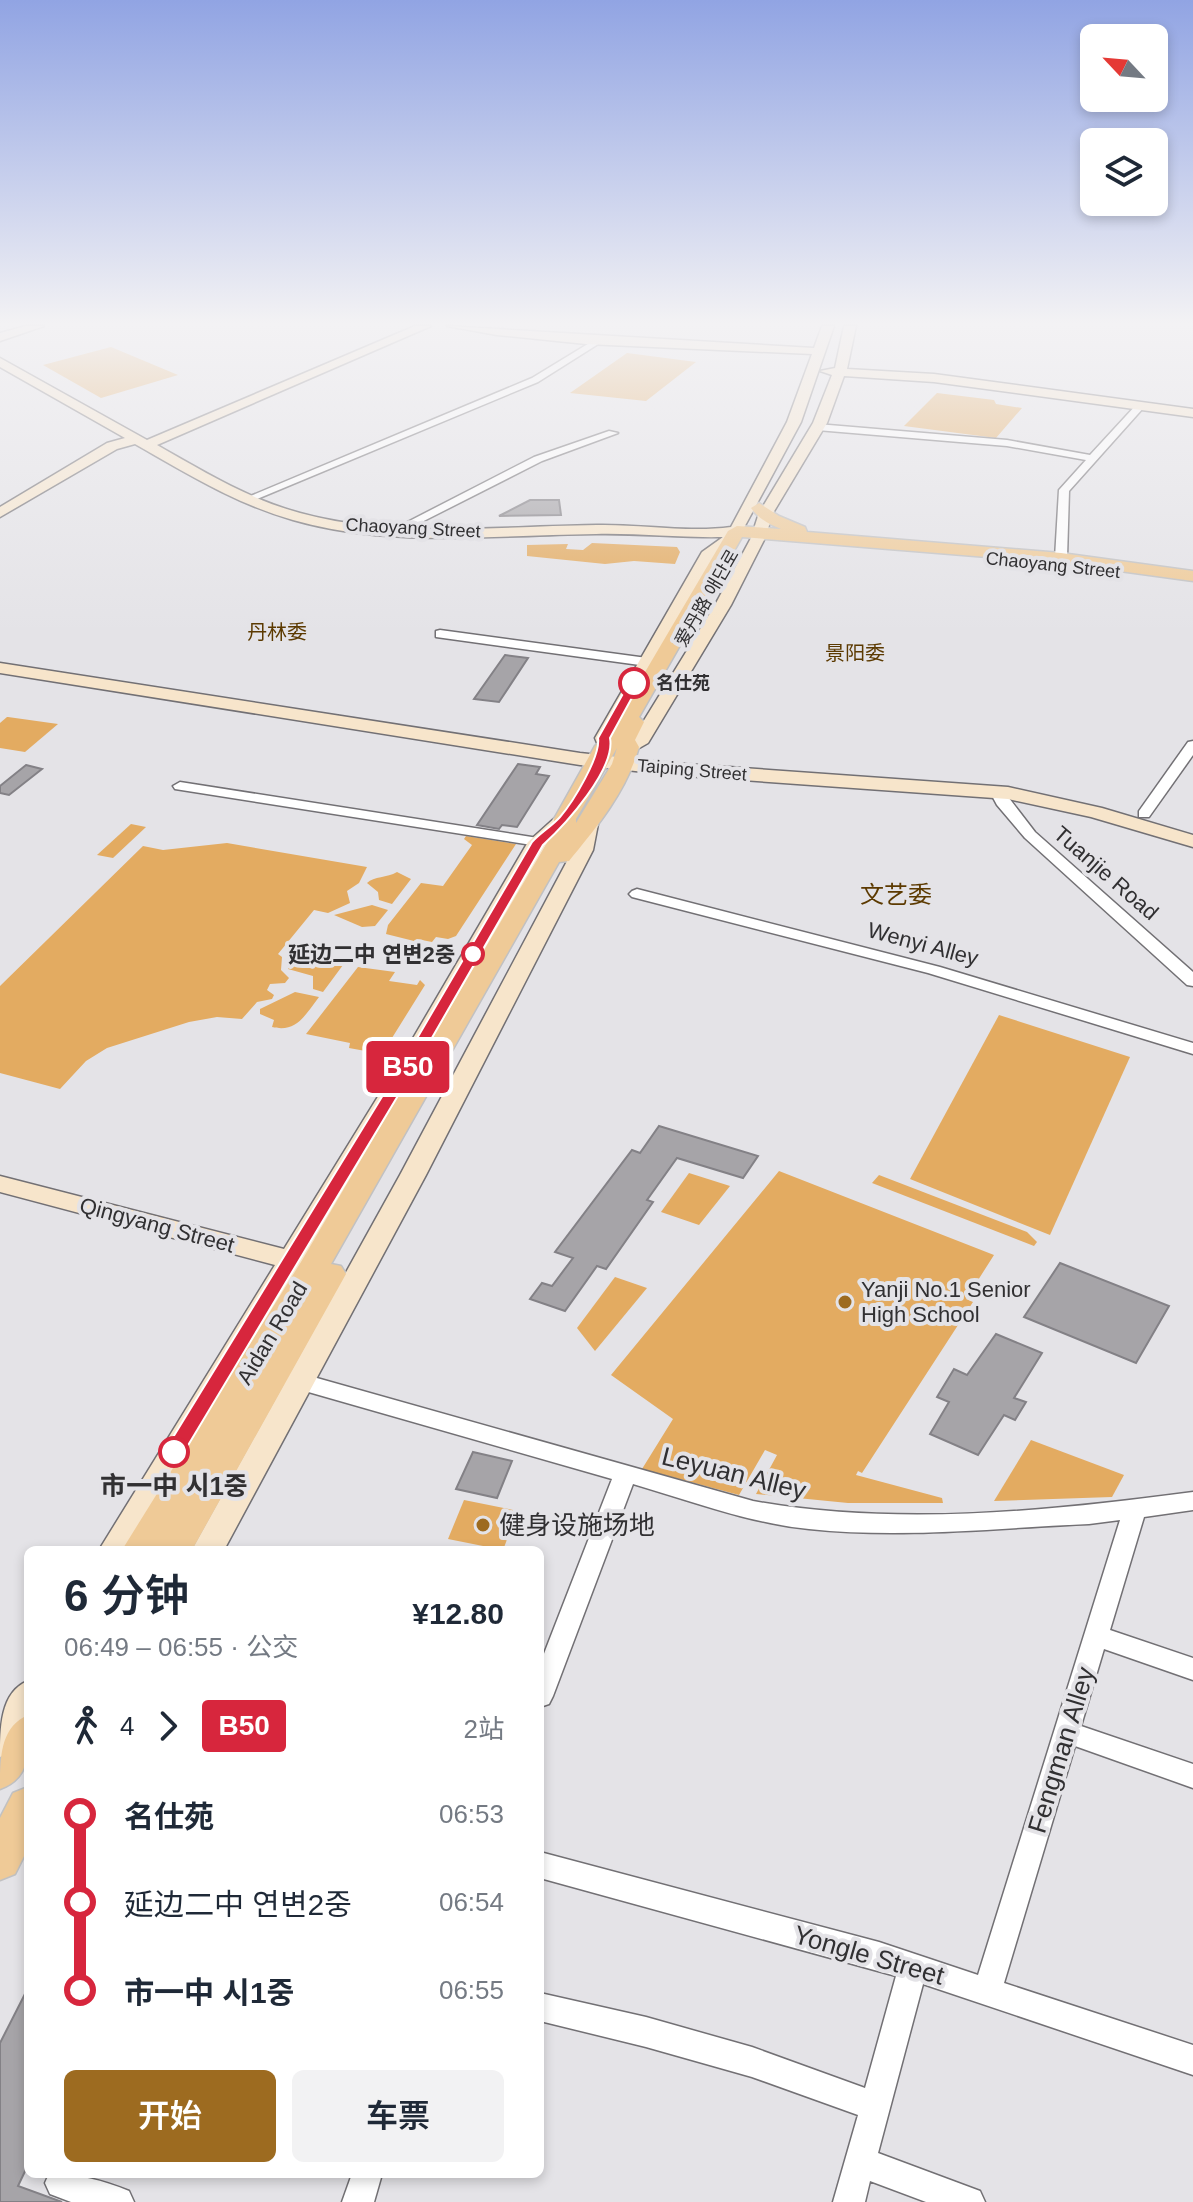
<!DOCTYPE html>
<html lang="zh">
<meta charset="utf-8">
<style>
:root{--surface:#fff;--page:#f2f2f3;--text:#1f2937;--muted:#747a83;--accent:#9d6b20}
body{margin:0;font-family:Arial,"Noto Sans SC","Noto Sans KR",sans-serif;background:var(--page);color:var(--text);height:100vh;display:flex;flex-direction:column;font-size:30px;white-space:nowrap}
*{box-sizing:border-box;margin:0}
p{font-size:26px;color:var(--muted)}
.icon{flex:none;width:44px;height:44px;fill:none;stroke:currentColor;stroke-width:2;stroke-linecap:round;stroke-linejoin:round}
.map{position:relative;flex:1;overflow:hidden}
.side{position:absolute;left:24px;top:1546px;width:520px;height:632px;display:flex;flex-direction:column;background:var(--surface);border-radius:12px;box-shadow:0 4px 12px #0003}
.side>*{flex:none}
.badge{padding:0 16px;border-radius:6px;font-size:28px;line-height:52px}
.needle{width:52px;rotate:296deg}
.tools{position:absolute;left:1080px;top:24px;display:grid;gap:16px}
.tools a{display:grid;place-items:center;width:88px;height:88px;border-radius:12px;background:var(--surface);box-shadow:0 4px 12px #0003;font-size:40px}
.map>.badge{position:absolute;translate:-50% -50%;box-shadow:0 0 0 4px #fff}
.legs{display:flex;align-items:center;gap:12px;height:88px;padding:0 40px;font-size:26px}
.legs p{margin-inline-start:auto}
.head{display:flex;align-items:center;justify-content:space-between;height:136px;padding:0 40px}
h1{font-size:44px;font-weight:600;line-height:60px}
.action{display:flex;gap:16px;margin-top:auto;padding:16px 40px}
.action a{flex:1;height:92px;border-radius:12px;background:var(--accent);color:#fff;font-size:32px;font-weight:600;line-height:92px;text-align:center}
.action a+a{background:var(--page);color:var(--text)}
ul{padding:0 40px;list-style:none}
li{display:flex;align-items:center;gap:28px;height:88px;font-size:30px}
li i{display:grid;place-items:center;width:12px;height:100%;margin:0 10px;background:currentColor}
li i::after{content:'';width:20px;height:20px;margin:-10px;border:6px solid;border-radius:50%;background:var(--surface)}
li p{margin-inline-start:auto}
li:first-child i{background:linear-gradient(#0000 50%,currentColor 0)}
li:last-child i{background:linear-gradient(currentColor 50%,#0000 0)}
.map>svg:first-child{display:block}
.green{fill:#e3ab61}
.building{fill:#a6a4a8;stroke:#838186;stroke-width:2}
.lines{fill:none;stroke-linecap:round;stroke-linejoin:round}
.street-casing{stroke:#727074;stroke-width:3}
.secondary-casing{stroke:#727074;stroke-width:3}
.primary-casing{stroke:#c1c1c2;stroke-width:3}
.street{fill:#fff;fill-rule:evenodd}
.secondary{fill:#f7e5cb;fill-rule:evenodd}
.primary{fill:#efca97;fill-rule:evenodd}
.line-1{fill:#d7263d;stroke:#fff;stroke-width:2}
.stop-1-dot{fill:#fff;stroke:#d7263d;stroke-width:4}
.poi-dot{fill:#9d6b20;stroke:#e4e3e7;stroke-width:3}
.labels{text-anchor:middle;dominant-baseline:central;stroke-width:8;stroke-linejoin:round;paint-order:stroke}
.far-street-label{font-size:18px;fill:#313032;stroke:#e4e3e7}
.far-stop-label{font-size:18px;font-weight:bold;fill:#313032;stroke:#e4e3e7;text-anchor:start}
.far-neighbourhood-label{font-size:20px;fill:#5c3a01;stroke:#e4e3e7}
.street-label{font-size:22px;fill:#313032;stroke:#e4e3e7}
.stop-label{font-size:22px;font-weight:bold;fill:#313032;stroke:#e4e3e7;text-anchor:end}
.poi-label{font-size:22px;fill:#313032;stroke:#e4e3e7;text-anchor:start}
.neighbourhood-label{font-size:24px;fill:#5c3a01;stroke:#e4e3e7}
.near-street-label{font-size:26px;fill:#313032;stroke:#e4e3e7}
.near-stop-label{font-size:26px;font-weight:bold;fill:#313032;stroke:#e4e3e7}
.near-poi-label{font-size:26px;fill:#313032;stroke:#e4e3e7;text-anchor:start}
</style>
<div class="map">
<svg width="1193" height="2202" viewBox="0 0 1193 2202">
<rect width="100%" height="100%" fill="#e4e3e7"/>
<!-- green -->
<g class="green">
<polygon points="111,347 178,375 101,398 43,365"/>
<polygon points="627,353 696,362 646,401 570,393"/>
<polygon points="937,393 994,400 996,404 1022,408 996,438 904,426"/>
<polygon points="592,543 677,547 680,552 675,564 634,561 605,564 527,556 527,545 568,544 566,549 583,550"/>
<polygon points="7,717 8,717 58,724 25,752 0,748 0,723"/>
<polygon points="131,824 146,827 113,858 97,855"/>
<polygon points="466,836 516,844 456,936 448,939 436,937 432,942 417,939 414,941 386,934 388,925 421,883 443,886 472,845 464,839"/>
<polygon points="227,843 367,867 359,883 347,891 350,903 328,913 314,910 278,954 282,957 281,970 289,978 285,983 270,984 267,990 274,995 272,999 257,1002 242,1019 217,1017 189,1022 107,1048 86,1061 60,1089 0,1073 0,986 143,846 163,850"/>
<path d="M397 872 411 879 392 904 379 900 378 892 367 883C374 876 387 878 397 872Z"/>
<polygon points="372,905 388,910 375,926 362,927 334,915"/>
<path d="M304 956C317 961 333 957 343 965L323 992 313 989V976L288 969 290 959Z"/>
<polygon points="358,967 395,972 389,981 417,985 420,980 425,985 382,1054 349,1048 350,1043 306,1034"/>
<path d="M295 992 319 997C305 1015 297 1033 272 1027L274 1020 260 1014V1009Z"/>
<polygon points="999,1015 1130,1057 1050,1235 910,1179"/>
<polygon points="779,1171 994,1255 966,1299 973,1302 862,1473 858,1471 856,1475 942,1498 943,1503 848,1503 756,1494 777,1455 765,1450 739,1495 642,1469 673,1419 611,1375"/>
<polygon points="689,1173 730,1186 699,1225 661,1212"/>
<polygon points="879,1175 1027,1232 1037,1242 1034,1246 872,1183"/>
<polygon points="615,1277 647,1288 595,1351 577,1328"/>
<polygon points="1031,1440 1124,1475 1112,1497 994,1501"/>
<polygon points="464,1500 518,1511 503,1550 448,1539"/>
</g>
<!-- building -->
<g class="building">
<polygon points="530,500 559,500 561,515 499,516"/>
<polygon points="505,655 528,658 499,702 474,699"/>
<polygon points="518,764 540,767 536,774 549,776 517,827 502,825 499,829 477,825"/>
<polygon points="26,765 42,769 9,795 0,793 0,786"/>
<polygon points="659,1126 758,1156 743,1178 677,1158 647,1200 653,1202 606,1269 597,1266 565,1311 530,1299 542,1283 552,1286 573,1258 555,1252 632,1150 640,1153"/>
<polygon points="1060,1263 1169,1306 1136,1363 1024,1317"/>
<polygon points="996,1334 1042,1353 1014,1398 1026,1402 1015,1420 1004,1415 978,1455 930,1434 949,1402 937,1397 954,1369 967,1375"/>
<polygon points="473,1452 512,1461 497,1498 456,1489"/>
<polygon points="28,1988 28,2165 18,2186 62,2202 0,2202 0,2043"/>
</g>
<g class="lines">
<!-- street casing -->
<g class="street-casing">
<g id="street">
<polygon points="596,339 603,341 538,382 250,502 241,500 532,378"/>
<polygon points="1137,404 1145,406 1069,491 1067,558 1061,561 1055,558 1059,490 1086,460 1007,446 817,430 812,427 817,424 1007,440 1090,455"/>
<polygon points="609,431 618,433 542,461 400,533 390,531 534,457"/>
<polygon points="440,630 647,658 653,662 647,666 436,637 436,631"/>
<polygon points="1193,741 1193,755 1149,817 1139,817 1139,811 1188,742"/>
<polygon points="180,782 538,838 545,842 538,846 175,789 173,786"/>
<polygon points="997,788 1002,789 1035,832 1193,972 1193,986 1187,985 1025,838 997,805 990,792"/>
<polygon points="637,889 940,967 1193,1043 1193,1054 928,973 632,897 629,894 632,891"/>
<path d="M292 1371 753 1501C896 1527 1050 1511 1193 1492V1510L1144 1517 1110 1630 1193 1658V1680L1104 1649 1081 1726 1193 1764V1788L1075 1746 1004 1983 1193 2045V2075L923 1984 878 2153 980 2191 985 2202H926L870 2181 865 2202H833L858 2115 752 2077 646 2047 540 2021V1993L646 2017 752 2047 865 2088 896 1976 540 1878V1852L879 1942 978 1975 1120 1520 1089 1524C996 1528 902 1539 809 1529 749 1523 691 1501 633 1484L553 1696 549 1704 540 1707V1664L612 1479 284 1385 281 1379 284 1373Z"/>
<path d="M49 2174C79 2174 102 2180 129 2191L134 2202H71L50 2194 45 2183Z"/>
<polygon points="352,2174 382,2174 374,2202 342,2202"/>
</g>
</g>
<!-- secondary casing -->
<g class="secondary-casing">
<g id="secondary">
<polygon points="26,326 44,326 0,341 0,333"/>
<path d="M415 326H431L157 445C203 471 248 499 300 513 394 539 501 526 597 525 641 524 688 533 731 527L787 422 812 354 586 344 497 335 447 326 814 348 822 326H834L801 422 740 535 741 537 716 555 613 738 615 746 612 750H600L595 738 702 552 723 537C681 538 638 533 596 534 497 535 389 548 293 520 236 504 186 473 135 444L117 449 0 517V507L107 443 125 438 0 367V358L147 440Z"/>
<polygon points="844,326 856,326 847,369 934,374 1193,409 1193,417 934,382 844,376 827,423 773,513 765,538 731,605 648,743 634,751 622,751 619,747 635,735 715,605 751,538 759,513 813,423 832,375 820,371 835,368"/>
<polygon points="0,663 580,753 672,763 1008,787 1102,808 1193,835 1193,847 1091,817 1008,799 672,775 580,765 0,673"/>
<polygon points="565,813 575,819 546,845 419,1069 308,1255 316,1258 320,1264 316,1270 307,1273 298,1271 131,1550 99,1550 275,1265 0,1192 0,1176 284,1249 395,1069 528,842 558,815"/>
<polygon points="588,818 598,824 593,850 426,1175 224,1550 192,1550 400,1175 573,850 578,824"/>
<path d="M28 1681C28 1709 32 1745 0 1757 0 1729 0 1692 28 1681Z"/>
</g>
</g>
<!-- primary casing -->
<g class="primary-casing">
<g id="primary">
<path d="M759 503 779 516 805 527 807 532 1061 553 1193 571V581L1061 563 742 537 639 717 644 722 635 740 639 747C627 790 597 827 569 861L559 862 331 1264 341 1266 346 1274 192 1550H122L301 1262 554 831V819L595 746 608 735 728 531 737 526 781 529C769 524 759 519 751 508ZM617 748 612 764 576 823V819Z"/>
<path d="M28 1715C28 1745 34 1777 0 1789 0 1758 0 1727 28 1715Z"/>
<polygon points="28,1787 28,1848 15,1874 0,1880 0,1818 13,1793"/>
</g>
</g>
<!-- street -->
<use href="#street" class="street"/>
<!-- secondary -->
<use href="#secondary" class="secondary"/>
<!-- primary -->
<use href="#primary" class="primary"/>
</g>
<!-- sky -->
<linearGradient id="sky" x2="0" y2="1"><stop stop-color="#91a4e3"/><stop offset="0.51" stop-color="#f3f2f4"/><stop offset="1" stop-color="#f3f2f4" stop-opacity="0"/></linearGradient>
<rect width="1193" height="634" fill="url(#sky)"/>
<!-- line-1 -->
<path class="line-1" d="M634 680 640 683 610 738C616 769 565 825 543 845L414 1069 181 1457H167L165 1452 167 1447 399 1069 532 842C540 833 552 826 560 817 573 802 601 756 598 738L629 683Z"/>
<!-- markers -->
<g class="stop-1-dot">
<circle cx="634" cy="683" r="14"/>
<circle cx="473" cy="954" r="10"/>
<circle cx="174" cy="1452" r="14"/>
</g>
<g class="poi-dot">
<circle cx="845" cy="1302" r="8"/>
<circle cx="483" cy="1525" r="8"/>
</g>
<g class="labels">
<!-- far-street labels -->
<g class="far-street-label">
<text transform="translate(413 528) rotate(3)">Chaoyang Street</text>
<text transform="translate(1053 565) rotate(6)">Chaoyang Street</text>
<text transform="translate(707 598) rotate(-60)">爱丹路 애단로</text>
<text transform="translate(692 770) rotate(5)">Taiping Street</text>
</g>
<!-- far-stop labels -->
<g class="far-stop-label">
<text x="656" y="683">名仕苑</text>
</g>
<!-- far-neighbourhood labels -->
<g class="far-neighbourhood-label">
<text x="277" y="632">丹林委</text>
<text x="855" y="653">景阳委</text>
</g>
<!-- street labels -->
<g class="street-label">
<text transform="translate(1106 873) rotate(41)">Tuanjie Road</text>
<text transform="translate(923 944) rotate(15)">Wenyi Alley</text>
<text transform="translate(157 1225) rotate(15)">Qingyang Street</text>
<text transform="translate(272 1333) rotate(-59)">Aidan Road</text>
</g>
<!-- stop labels -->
<g class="stop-label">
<text x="455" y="954">延边二中 연변2중</text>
</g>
<!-- poi labels -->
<g class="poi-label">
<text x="861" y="1289">Yanji No.1 Senior<tspan x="861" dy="25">High School</tspan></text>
</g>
<!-- neighbourhood labels -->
<g class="neighbourhood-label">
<text x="896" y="894">文艺委</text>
</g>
<!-- near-street labels -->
<g class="near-street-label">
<text transform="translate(734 1473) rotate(14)">Leyuan Alley</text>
<text transform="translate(1061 1750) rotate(-73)">Fengman Alley</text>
<text transform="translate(869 1955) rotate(16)">Yongle Street</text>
</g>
<!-- near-stop labels -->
<g class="near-stop-label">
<text x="174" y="1486">市一中 시1중</text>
</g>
<!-- near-poi labels -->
<g class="near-poi-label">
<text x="499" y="1525">健身设施场地</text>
</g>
</g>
</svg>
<div class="tools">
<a><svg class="needle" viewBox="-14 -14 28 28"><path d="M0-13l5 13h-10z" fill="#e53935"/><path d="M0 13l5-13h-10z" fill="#747a83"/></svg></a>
<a><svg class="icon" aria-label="layers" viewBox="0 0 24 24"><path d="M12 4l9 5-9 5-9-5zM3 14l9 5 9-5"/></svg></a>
</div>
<b class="badge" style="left:408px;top:1067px;background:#d7263d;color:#fff">B50</b>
<section class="side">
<div class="head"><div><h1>6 分钟</h1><p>06:49 – 06:55 · 公交</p></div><b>¥12.80</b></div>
<div class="legs"><svg class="icon" aria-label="walk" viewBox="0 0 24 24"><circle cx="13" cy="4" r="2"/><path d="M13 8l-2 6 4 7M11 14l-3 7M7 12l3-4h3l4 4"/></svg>4<svg class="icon" aria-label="forward" viewBox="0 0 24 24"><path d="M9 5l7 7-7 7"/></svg><b class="badge" style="background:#d7263d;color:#fff">B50</b><p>2站</p></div>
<ul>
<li><i style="color:#d7263d"></i><b>名仕苑</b><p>06:53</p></li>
<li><i style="color:#d7263d"></i><span>延边二中 연변2중</span><p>06:54</p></li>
<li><i style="color:#d7263d"></i><b>市一中 시1중</b><p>06:55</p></li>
</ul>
<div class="action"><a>开始</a><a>车票</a></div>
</section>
</div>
